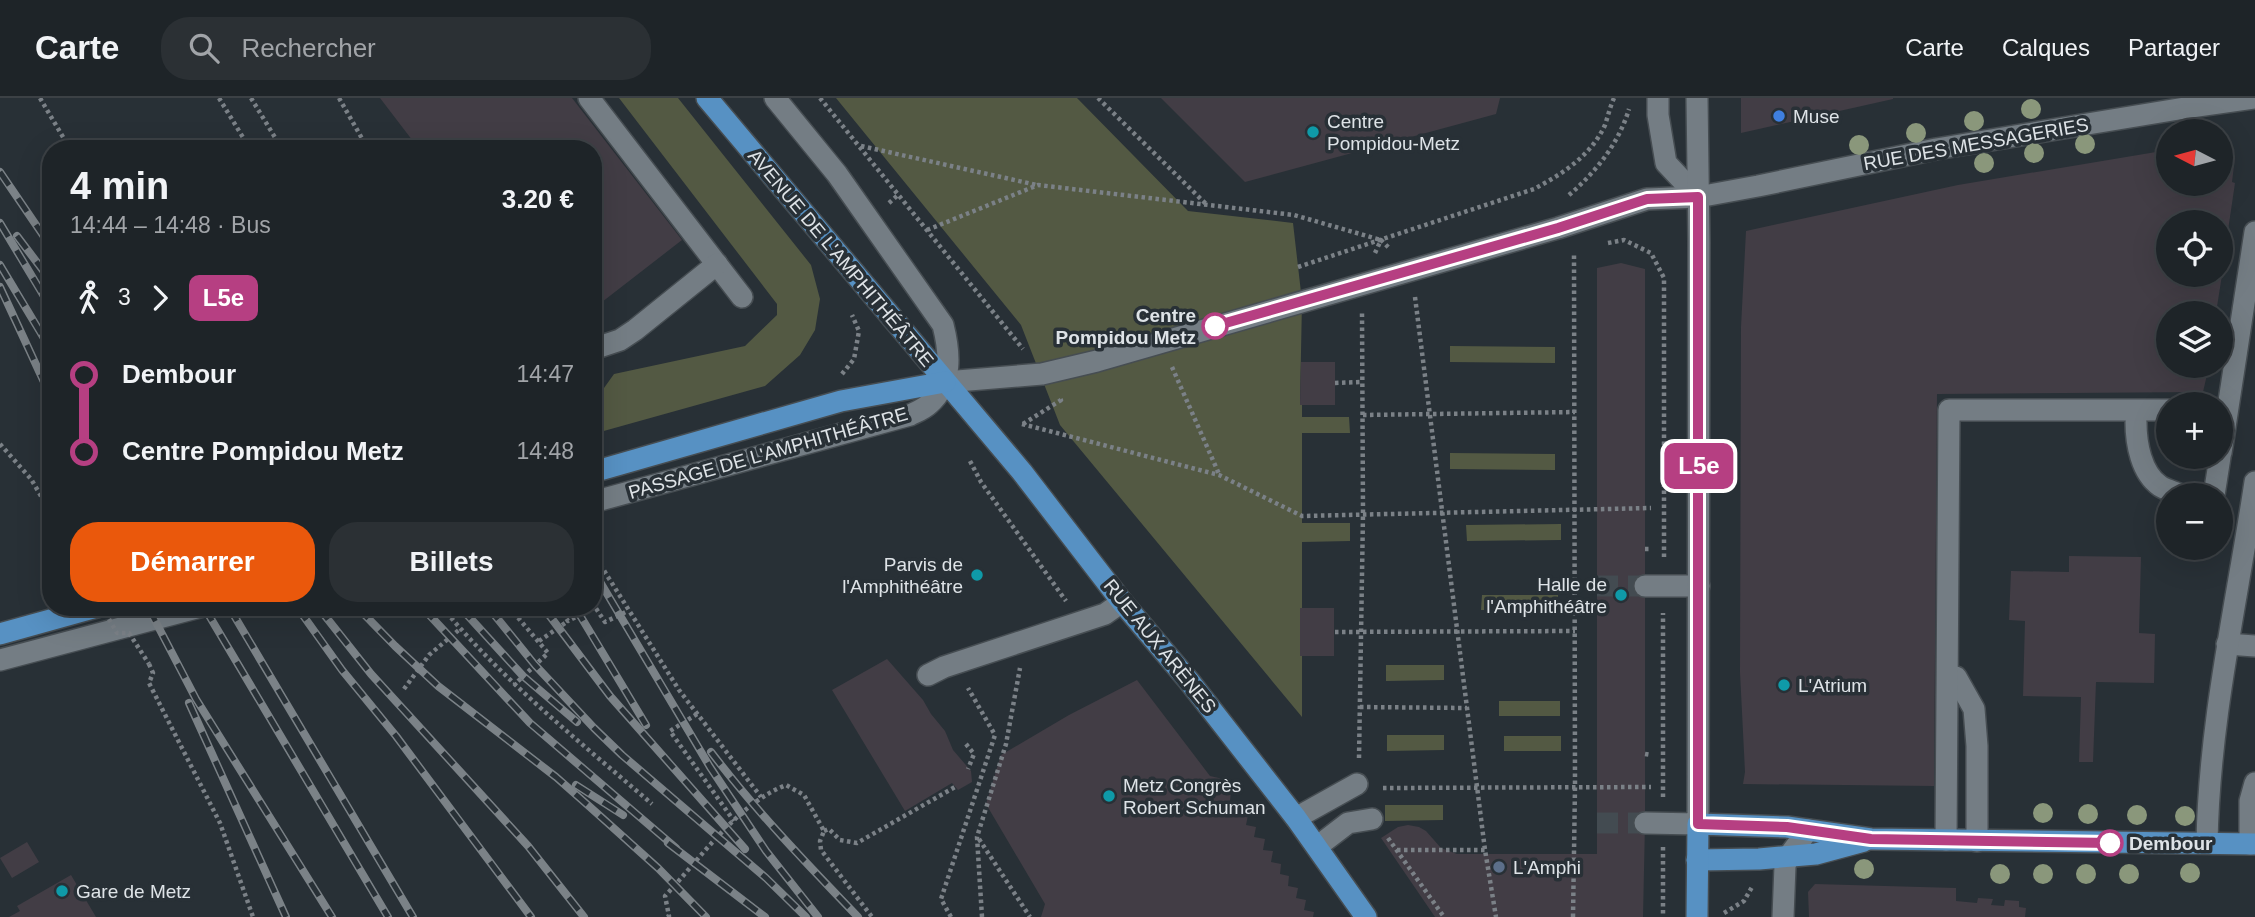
<!DOCTYPE html>
<html lang="fr">
<meta charset="utf-8">
<style>
:root{--surface:#1e2428;--page:#2b3034;--text:#f1f3f6;--muted:#a1a4a8;--line:#3c4145;--accent:#ea580c}
body{margin:0;font-family:Helvetica,sans-serif;background:var(--page);color:var(--text);height:100vh;display:flex;flex-direction:column;font-size:26px;white-space:nowrap}
*{box-sizing:border-box;margin:0}
p{font-size:23px;color:var(--muted)}
.icon{flex:none;width:38px;height:38px;fill:none;stroke:currentColor;stroke-width:2;stroke-linecap:round;stroke-linejoin:round}
.map{position:relative;flex:1;overflow:hidden}
.panel{position:absolute;left:42px;top:42px;width:560px;height:476px;display:flex;flex-direction:column;background:var(--surface);border-radius:28px;box-shadow:0 7px 28px #0002,0 0 0 2px var(--line)}
.panel>*{flex:none}
.badge{padding:0 14px;border-radius:10px;font-size:24px;line-height:46px}
.needle{width:46px;rotate:276deg}
.buttons{position:absolute;left:2156px;top:21px;display:grid;gap:14px}
.buttons a{display:grid;place-items:center;width:77px;height:77px;border-radius:50%;background:var(--surface);box-shadow:0 7px 28px #0002,0 0 0 2px var(--line);font-size:35px}
.map>.badge{position:absolute;translate:-50% -50%;box-shadow:0 0 0 4px #fff}
.legs{display:flex;align-items:center;gap:10px;height:77px;padding:0 28px;font-size:23px}
.legs p{margin-inline-start:auto}
.summary{display:flex;align-items:center;justify-content:space-between;height:119px;padding:0 28px}
h1{font-size:38px;font-weight:600;line-height:52px}
.primary-button{display:flex;gap:14px;margin-top:auto;padding:14px 28px}
.primary-button a{flex:1;height:80px;border-radius:28px;background:var(--accent);color:#fff;font-size:28px;font-weight:600;line-height:80px;text-align:center}
.primary-button a+a{background:var(--page);color:var(--text)}
ul{padding:0 28px;list-style:none}
li{display:flex;align-items:center;gap:24px;height:77px;font-size:26px}
li i{display:grid;place-items:center;width:10px;height:100%;margin:0 9px;background:currentColor}
li i::after{content:'';width:18px;height:18px;margin:-9px;border:5px solid;border-radius:50%;background:var(--surface)}
li p{margin-inline-start:auto}
li:first-child i{background:linear-gradient(#0000 50%,currentColor 0)}
li:last-child i{background:linear-gradient(currentColor 50%,#0000 0)}
header{display:flex;align-items:center;gap:42px;box-sizing:border-box;height:98px;padding:0 35px;background:var(--surface);border-bottom:2px solid var(--line)}
header strong{font-size:33px}
nav{display:flex;gap:38px;margin-inline-start:auto;font-size:24px}
.search{width:490px;height:63px;background:var(--page);display:flex;align-items:center;gap:18px;box-sizing:border-box;padding:0 24px;border-radius:28px;color:var(--muted);font-size:26px}
.map>svg:first-child{display:block}
.green{fill:#535943}
.building{fill:#423d45}
.lines{fill:none;stroke-linecap:round;stroke-linejoin:round}
.minor-tunnel{stroke:#434b51;stroke-width:21;stroke-dasharray:21 10;stroke-linecap:butt}
.minor-casing{stroke:#464d52;stroke-width:24}
.major-casing{stroke:#464d52;stroke-width:24}
.path{stroke:#7b8187;stroke-width:4.5;stroke-dasharray:3.5 3.5;stroke-linecap:butt}
.minor{stroke:#747d84;stroke-width:21}
.major{stroke:#5791c3;stroke-width:21}
.rail-casing{stroke:#7b8287;stroke-width:8}
.rail{stroke:#283036;stroke-width:5;stroke-dasharray:16;stroke-linecap:butt}
.path-bridge{stroke:#7b8187;stroke-width:4.5;stroke-dasharray:3.5 3.5;stroke-linecap:butt}
.tree{fill:#8a977b}
.line-1-casing{stroke:#fff;stroke-width:16}
.line-1{stroke:#b63f82;stroke-width:10}
.shop-dot{fill:#3f7fe0;stroke:#283036;stroke-width:2.5}
.culture-dot{fill:#0f9aa8;stroke:#283036;stroke-width:2.5}
.stop-1-dot{fill:#fff;stroke:#b63f82;stroke-width:3.5}
.service-dot{fill:#5c6f8a;stroke:#283036;stroke-width:2.5}
.labels{text-anchor:middle;dominant-baseline:central;stroke-width:7;stroke-linejoin:round;paint-order:stroke}
.poi-label{font-size:19px;fill:#dee3e7;stroke:#283036;text-anchor:start}
.street-label{font-size:19px;fill:#dee3e7;stroke:#283036}
.stop-label{font-size:19px;font-weight:bold;fill:#dee3e7;stroke:#283036;text-anchor:end}
</style>
<header>
<strong>Carte</strong>
<div class="search"><svg class="icon" aria-label="search" viewBox="0 0 24 24"><circle cx="10" cy="10" r="6"/><path d="M15 15l6 6"/></svg>Rechercher</div>
<nav><a>Carte</a><a>Calques</a><a>Partager</a></nav>
</header>
<div class="map">
<svg width="2255" height="819" viewBox="0 0 2255 819">
<rect width="100%" height="100%" fill="#283036"/>
<!-- green -->
<g class="green">
<polygon points="619,0 678,0 811,167 820,201 815,232 800,257 765,288 593,336 593,291 604,290 614,276 745,248 777,217 777,206"/>
<polygon points="836,0 1077,0 1188,113 1293,125 1302,203 1300,306 1302,306 1302,319 1349,319 1350,335 1302,335 1302,425 1350,425 1350,443 1302,444 1302,619 1060,327 1021,227"/>
<polygon points="1450,248 1555,249 1555,265 1450,264"/>
<polygon points="1450,355 1555,356 1555,372 1450,371"/>
<polygon points="1561,426 1561,442 1467,443 1466,427"/>
<polygon points="1482,497 1558,497 1558,513 1481,512"/>
<polygon points="1386,567 1444,567 1444,582 1386,583"/>
<rect x="1499" y="603" width="61" height="15"/>
<polygon points="1387,637 1444,637 1444,652 1387,653"/>
<rect x="1504" y="638" width="57" height="15"/>
<polygon points="1385,707 1443,707 1443,722 1385,723"/>
</g>
<!-- building -->
<g class="building">
<polygon points="380,0 572,0 682,142 593,211 593,51 419,51"/>
<polygon points="1161,0 1500,0 1496,16 1245,84"/>
<polygon points="1741,0 1893,0 1893,1 1741,35"/>
<polygon points="2221,44 2229,48 2235,59 2232,84 2235,85 2222,173 2221,173 2221,124 2168,124 2168,177 2222,177 2216,215 2168,215 2168,268 2209,268 2203,294 1937,296 1934,688 1743,686 1745,674 1740,574 1741,229 1746,133 1958,87 2168,52 2168,86 2221,86"/>
<polygon points="1621,165 1645,171 1645,725 1643,819 1435,819 1381,740 1398,729 1408,727 1419,729 1426,733 1441,750 1457,756 1597,756 1597,170"/>
<polygon points="1301,264 1335,264 1335,307 1300,307"/>
<polygon points="2069,458 2141,459 2139,535 2155,536 2154,585 2096,584 2093,664 2079,664 2081,599 2023,598 2025,523 2009,522 2011,473 2069,474"/>
<rect x="1300" y="510" width="34" height="48"/>
<polygon points="887,561 923,602 931,616 945,633 953,652 971,673 972,684 958,692 952,685 905,713 832,592"/>
<polygon points="1137,582 1210,678 1223,681 1222,691 1231,693 1230,703 1240,705 1238,715 1248,717 1246,727 1256,729 1254,739 1265,741 1263,752 1273,753 1271,764 1281,766 1280,776 1289,778 1288,788 1298,790 1296,800 1306,802 1304,812 1314,814 1313,819 1041,819 1045,806 986,706 1001,657 1069,617"/>
<polygon points="27,744 39,764 12,780 0,760"/>
<polygon points="71,777 96,819 9,819 20,813 17,808"/>
<polygon points="1815,786 1956,790 1956,803 1977,805 1978,800 1993,801 1991,807 2004,808 2005,802 2019,803 2019,809 2026,810 2025,819 1809,819 1808,794"/>
</g>
<g class="lines">
<!-- minor-tunnel -->
<g class="minor-tunnel">
<polyline points="1597,488 1645,488"/>
<polyline points="1597,725 1645,725"/>
</g>
<!-- minor casing -->
<g class="minor-casing">
<g id="minor">
<polyline points="589,0 742,199"/>
<polyline points="1658,0 1658,17 1666,65 1698,99"/>
<polyline points="593,251 620,242 635,232 717,166"/>
<polyline points="945,284 1042,276 1097,263 1558,130 1647,101 1698,99 1758,88 1936,51 2185,10 2255,0"/>
<path d="M2136 324C2136 345 2141 375 2160 388 2166 392 2175 394 2181 397"/>
<polyline points="2221,355 2255,134"/>
<polyline points="2214,397 2220,359"/>
<path d="M593 404 910 317C916 314 924 311 929 306 953 285 950 255 943 227L837 76 775 0"/>
<polyline points="1645,488 1699,488"/>
<polyline points="2227,546 2255,548"/>
<polyline points="0,562 200,509"/>
<polyline points="928,577 944,569 1105,516 1122,504"/>
<polyline points="1956,579 1974,611 1977,648 1977,743"/>
<polyline points="1296,720 1357,686"/>
<polyline points="1645,725 1698,726 1699,144 1697,0"/>
<polyline points="1946,742 1949,312 2168,312"/>
<path d="M2207 745C2209 623 2237 504 2255 384"/>
<polyline points="2250,746 2250,703 2255,685"/>
<polyline points="1318,748 1348,725 1372,721"/>
<polyline points="1783,819 1785,768 1788,759 1808,732"/>
</g>
</g>
<!-- major casing -->
<g class="major-casing">
<g id="major">
<polyline points="707,0 1022,374 1122,504 1189,583 1296,720 1366,819"/>
<polyline points="593,374 841,303 945,284"/>
<polyline points="0,536 97,509"/>
<polyline points="1697,762 1759,761 1816,756 1864,743"/>
<polyline points="1697,819 1698,726 1787,729 1871,741 2255,746"/>
</g>
</g>
<!-- path -->
<g class="path">
<polyline points="40,0 70,51"/>
<polyline points="219,0 250,51"/>
<polyline points="251,0 282,51"/>
<polyline points="339,0 368,51"/>
<polyline points="820,0 1023,251"/>
<polyline points="1098,0 1207,107"/>
<polyline points="861,48 1037,87"/>
<path d="M1569 97C1596 74 1619 45 1629 11"/>
<polyline points="889,105 898,97"/>
<polyline points="927,132 1038,87 1294,117 1381,142"/>
<polyline points="1608,145 1624,142 1651,155 1664,180 1664,461"/>
<polyline points="1375,155 1381,142 1389,150"/>
<path d="M1298 169 1534 91C1562 76 1591 58 1605 27 1608 18 1610 9 1614 0"/>
<polyline points="1415,199 1485,752 1496,819"/>
<polyline points="1172,269 1219,376"/>
<polyline points="842,276 854,261 859,233 852,217"/>
<polyline points="1335,285 1362,284"/>
<polyline points="1363,317 1575,314"/>
<polyline points="1022,326 1219,377 1302,418 1651,410"/>
<polyline points="1023,326 1061,302 1059,300"/>
<polyline points="0,346 31,381 51,415"/>
<polyline points="970,363 981,384 1066,503"/>
<polyline points="1645,451 1652,451"/>
<polyline points="593,455 679,592 761,699"/>
<path d="M442 509C504 584 579 643 652 706"/>
<polyline points="509,509 548,555 514,587"/>
<polyline points="559,509 568,523 595,509 605,524 628,513"/>
<polyline points="1335,534 1575,533"/>
<polyline points="539,543 568,523"/>
<polyline points="149,566 153,575 149,585 220,725 253,819"/>
<polyline points="404,591 429,557 460,531"/>
<polyline points="1360,609 1467,610"/>
<polyline points="697,616 670,633 734,723"/>
<polyline points="966,646 974,656 968,671"/>
<polyline points="1645,656 1651,657"/>
<polyline points="1359,660 1363,416 1362,214"/>
<polyline points="1383,690 1651,689"/>
<polyline points="1663,699 1663,515"/>
<polyline points="824,733 829,731 840,742 857,745 955,689"/>
<polyline points="1388,740 1444,819"/>
<polyline points="979,741 1030,819"/>
<polyline points="1663,749 1663,819"/>
<polyline points="1397,752 1485,752"/>
<polyline points="1724,815 1744,803 1752,789"/>
<path d="M667 819 669 818 665 798C700 761 737 706 786 687L804 697 824 733 820 743 821 752 872 819"/>
<polyline points="951,819 941,801 995,637 968,590"/>
<polyline points="982,819 977,739 1006,646 1020,570"/>
<polyline points="1573,819 1575,689 1574,157"/>
</g>
<!-- minor -->
<use href="#minor" class="minor"/>
<!-- major -->
<use href="#major" class="major"/>
<!-- rail casing -->
<g class="rail-casing">
<g id="rail">
<polyline points="0,74 51,149"/>
<polyline points="0,125 51,210"/>
<polyline points="17,138 51,183"/>
<polyline points="0,167 51,252"/>
<polyline points="0,189 51,299"/>
<polyline points="593,472 710,669 766,753 818,819"/>
<polyline points="148,509 196,601 332,819"/>
<polyline points="204,509 388,819"/>
<polyline points="229,509 413,819"/>
<polyline points="297,509 342,572 396,638 531,819"/>
<polyline points="318,509 371,576 528,748 584,819"/>
<polyline points="357,509 395,548 438,588 556,679 590,709 658,770 706,819"/>
<polyline points="422,509 530,625 676,750"/>
<polyline points="460,509 523,578 577,624"/>
<polyline points="488,509 535,567 594,630 622,657 766,780 806,819"/>
<polyline points="543,509 610,598 745,751"/>
<polyline points="575,509 646,627"/>
<polyline points="189,605 286,819"/>
<path d="M711 654C756 713 807 766 858 819"/>
<polyline points="576,687 623,717"/>
<polyline points="668,745 765,819"/>
</g>
</g>
<!-- rail -->
<use href="#rail" class="rail"/>
<!-- path-bridge -->
<polyline class="path-bridge" points="102,509 117,535 129,535 149,566"/>
</g>
<!-- trees -->
<g class="tree">
<circle cx="2031" cy="11" r="10"/>
<circle cx="1974" cy="23" r="10"/>
<circle cx="1916" cy="35" r="10"/>
<circle cx="2085" cy="46" r="10"/>
<circle cx="1859" cy="47" r="10"/>
<circle cx="2034" cy="55" r="10"/>
<circle cx="1984" cy="65" r="10"/>
<circle cx="2043" cy="715" r="10"/>
<circle cx="2088" cy="716" r="10"/>
<circle cx="2137" cy="717" r="10"/>
<circle cx="2185" cy="718" r="10"/>
<circle cx="1864" cy="771" r="10"/>
<circle cx="2190" cy="775" r="10"/>
<circle cx="2000" cy="776" r="10"/>
<circle cx="2043" cy="776" r="10"/>
<circle cx="2086" cy="776" r="10"/>
<circle cx="2129" cy="776" r="10"/>
</g>
<g class="lines">
<!-- line-1 casing -->
<g class="line-1-casing">
<polyline id="line-1" points="1215,228 1558,130 1647,101 1698,99 1698,726 1787,729 1871,741 2110,745"/>
</g>
<!-- line-1 -->
<use href="#line-1" class="line-1"/>
</g>
<!-- markers -->
<circle class="shop-dot" cx="1779" cy="18" r="7"/>
<g class="culture-dot">
<circle cx="1313" cy="34" r="7"/>
<circle cx="977" cy="477" r="7"/>
<circle cx="1621" cy="497" r="7"/>
<circle cx="1784" cy="587" r="7"/>
<circle cx="1109" cy="698" r="7"/>
<circle cx="62" cy="793" r="7"/>
</g>
<g class="stop-1-dot">
<circle cx="1215" cy="228" r="12"/>
<circle cx="2110" cy="745" r="12"/>
</g>
<circle class="service-dot" cx="1499" cy="769" r="7"/>
<g class="labels">
<!-- poi labels -->
<g class="poi-label">
<text x="1793" y="18">Muse</text>
<text x="1327" y="23">Centre<tspan x="1327" dy="22">Pompidou-Metz</tspan></text>
<text x="963" y="466" text-anchor="end">Parvis de<tspan x="963" dy="22">l'Amphithéâtre</tspan></text>
<text x="1607" y="486" text-anchor="end">Halle de<tspan x="1607" dy="22">l'Amphithéâtre</tspan></text>
<text x="1798" y="587">L'Atrium</text>
<text x="1123" y="687">Metz Congrès<tspan x="1123" dy="22">Robert Schuman</tspan></text>
<text x="1513" y="769">L'Amphi</text>
<text x="76" y="793">Gare de Metz</text>
</g>
<!-- street labels -->
<g class="street-label">
<text transform="translate(1976 46) rotate(-10)">RUE DES MESSAGERIES</text>
<text transform="translate(841 160) rotate(50)">AVENUE DE L'AMPHITHÉÂTRE</text>
<text transform="translate(768 355) rotate(-16)">PASSAGE DE L'AMPHITHÉÂTRE</text>
<text transform="translate(1160 548) rotate(51)">RUE AUX ARÈNES</text>
</g>
<!-- stop labels -->
<g class="stop-label">
<text x="1196" y="217">Centre<tspan x="1196" dy="22">Pompidou Metz</tspan></text>
<text x="2129" y="745" text-anchor="start">Dembour</text>
</g>
</g>
</svg>
<div class="buttons">
<a><svg class="needle" viewBox="-14 -14 28 28"><path d="M0-13l5 13h-10z" fill="#e53935"/><path d="M0 13l5-13h-10z" fill="#a1a4a8"/></svg></a>
<a><svg class="icon" aria-label="locate" viewBox="0 0 24 24"><circle cx="12" cy="12" r="6"/><path d="M12 2v4M12 18v4M2 12h4M18 12h4"/></svg></a>
<a><svg class="icon" aria-label="layers" viewBox="0 0 24 24"><path d="M12 4l9 5-9 5-9-5zM3 14l9 5 9-5"/></svg></a>
<a>+</a>
<a>−</a>
</div>
<b class="badge" style="left:1699px;top:368px;background:#b63f82;color:#fff">L5e</b>
<section class="panel">
<div class="summary"><div><h1>4 min</h1><p>14:44 – 14:48 · Bus</p></div><b>3.20 €</b></div>
<div class="legs"><svg class="icon" aria-label="walk" viewBox="0 0 24 24"><circle cx="13" cy="4" r="2"/><path d="M13 8l-2 6 4 7M11 14l-3 7M7 12l3-4h3l4 4"/></svg>3<svg class="icon" aria-label="forward" viewBox="0 0 24 24"><path d="M9 5l7 7-7 7"/></svg><b class="badge" style="background:#b63f82;color:#fff">L5e</b></div>
<ul>
<li><i style="color:#b63f82"></i><b>Dembour</b><p>14:47</p></li>
<li><i style="color:#b63f82"></i><b>Centre Pompidou Metz</b><p>14:48</p></li>
</ul>
<div class="primary-button"><a>Démarrer</a><a>Billets</a></div>
</section>
</div>
